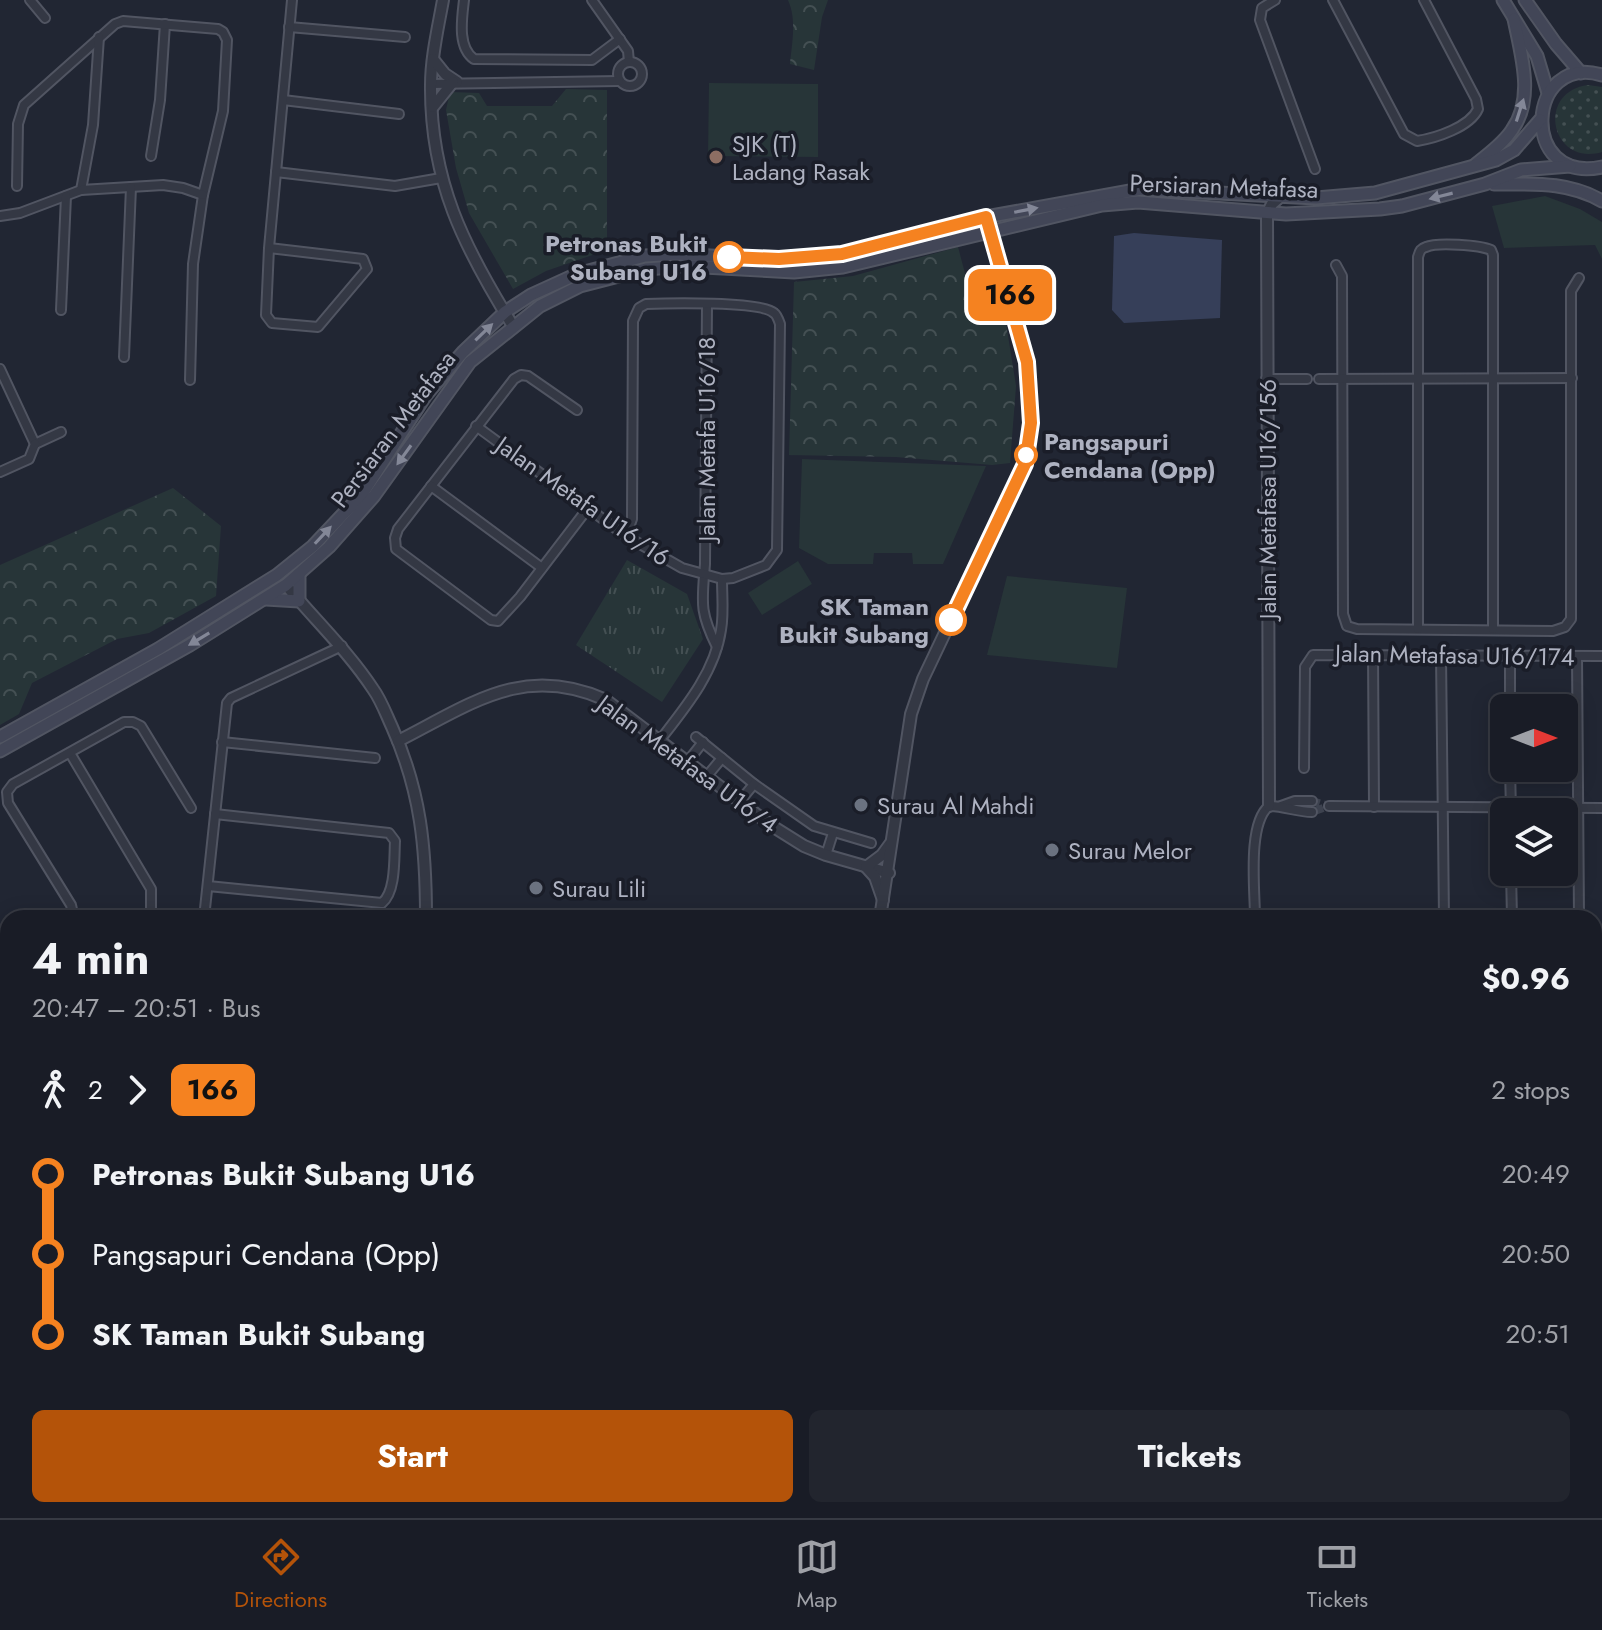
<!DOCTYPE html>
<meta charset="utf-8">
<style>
:root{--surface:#191c26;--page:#22252e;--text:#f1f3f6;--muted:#9fa1a7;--line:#373a43;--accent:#b45309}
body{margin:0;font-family:Jost,sans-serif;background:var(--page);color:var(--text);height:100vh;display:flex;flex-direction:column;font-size:30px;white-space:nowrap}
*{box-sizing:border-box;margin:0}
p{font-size:26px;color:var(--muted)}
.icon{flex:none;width:44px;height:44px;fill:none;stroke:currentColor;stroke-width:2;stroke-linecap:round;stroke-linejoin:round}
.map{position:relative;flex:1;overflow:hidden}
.details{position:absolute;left:0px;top:910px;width:1602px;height:608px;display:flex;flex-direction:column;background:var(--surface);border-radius:24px 24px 0 0;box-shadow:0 4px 20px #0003,0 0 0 2px var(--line)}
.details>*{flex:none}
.badge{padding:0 16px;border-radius:12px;font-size:28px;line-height:52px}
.needle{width:52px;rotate:90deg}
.tools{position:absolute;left:1490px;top:694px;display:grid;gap:16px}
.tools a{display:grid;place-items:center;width:88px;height:88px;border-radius:12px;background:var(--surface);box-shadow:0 4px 20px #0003,0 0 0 2px var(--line);font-size:40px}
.map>.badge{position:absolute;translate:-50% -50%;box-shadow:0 0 0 4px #fff}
.legs{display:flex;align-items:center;gap:12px;height:88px;padding:0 32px;font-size:26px}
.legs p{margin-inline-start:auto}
.headline{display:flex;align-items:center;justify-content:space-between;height:136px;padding:0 32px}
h1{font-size:44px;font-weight:700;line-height:60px}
.cta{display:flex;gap:16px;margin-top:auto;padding:16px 32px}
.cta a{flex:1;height:92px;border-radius:12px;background:var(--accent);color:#fff;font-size:32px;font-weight:700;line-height:92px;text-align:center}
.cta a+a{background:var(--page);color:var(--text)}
ul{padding:0 32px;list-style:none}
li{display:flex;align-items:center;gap:28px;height:80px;font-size:30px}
li i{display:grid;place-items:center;width:12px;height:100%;margin:0 10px;background:currentColor}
li i::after{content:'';width:20px;height:20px;margin:-10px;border:6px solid;border-radius:50%;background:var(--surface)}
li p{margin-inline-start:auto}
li:first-child i{background:linear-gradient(#0000 50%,currentColor 0)}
li:last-child i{background:linear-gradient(currentColor 50%,#0000 0)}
.tabs{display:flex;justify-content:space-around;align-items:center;height:112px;border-top:2px solid var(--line);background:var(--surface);font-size:22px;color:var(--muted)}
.tabs a{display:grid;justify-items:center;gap:4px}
.tabs .selected{color:var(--accent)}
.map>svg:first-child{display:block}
.grass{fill:url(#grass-tufts)}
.forest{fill:url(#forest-crowns)}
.park{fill:#273538}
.garden{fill:url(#garden-dots)}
.water{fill:#363f59}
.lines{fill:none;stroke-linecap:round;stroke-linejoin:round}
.minor-tunnel{stroke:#3d424f;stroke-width:8;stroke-dasharray:8 4;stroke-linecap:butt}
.minor-casing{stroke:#515562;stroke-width:12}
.tertiary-casing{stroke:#515562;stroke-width:14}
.secondary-casing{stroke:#515562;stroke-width:15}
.motorway-casing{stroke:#3f424f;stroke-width:18}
.minor{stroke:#343844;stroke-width:8}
.tertiary{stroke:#343844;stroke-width:10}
.secondary{stroke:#424657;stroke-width:11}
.motorway{stroke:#696452;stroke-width:14}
.oneway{fill:#838797}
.line-1-casing{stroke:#fff;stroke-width:18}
.line-1{stroke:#f58220;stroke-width:12}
.education-dot{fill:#8d6e63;stroke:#1a1d28;stroke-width:3}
.stop-1-dot{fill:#fff;stroke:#f58220;stroke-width:4}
.worship-dot{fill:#6b7280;stroke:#1a1d28;stroke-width:3}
.labels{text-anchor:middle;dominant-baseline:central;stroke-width:7;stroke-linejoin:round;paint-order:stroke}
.poi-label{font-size:24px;fill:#aeb2c1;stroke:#1a1d28;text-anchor:start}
.street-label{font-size:24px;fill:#aeb2c1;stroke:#1a1d28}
.stop-label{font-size:24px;font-weight:bold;fill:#aeb2c1;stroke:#1a1d28;text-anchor:end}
</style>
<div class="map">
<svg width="1602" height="1518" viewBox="0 0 1602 1518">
<defs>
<pattern id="grass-tufts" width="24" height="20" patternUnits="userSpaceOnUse" patternTransform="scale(2)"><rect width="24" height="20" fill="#273538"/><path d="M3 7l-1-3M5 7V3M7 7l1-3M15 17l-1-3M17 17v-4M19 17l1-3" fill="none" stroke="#445053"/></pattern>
<pattern id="forest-crowns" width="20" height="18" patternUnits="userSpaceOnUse" patternTransform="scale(2)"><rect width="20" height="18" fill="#273538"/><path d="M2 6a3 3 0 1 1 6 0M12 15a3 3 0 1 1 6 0" fill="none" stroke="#445053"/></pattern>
<pattern id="garden-dots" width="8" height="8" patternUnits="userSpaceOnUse" patternTransform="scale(2)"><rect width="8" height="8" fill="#273538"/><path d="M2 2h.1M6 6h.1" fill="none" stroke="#445053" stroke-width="1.8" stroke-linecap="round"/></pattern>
</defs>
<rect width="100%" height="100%" fill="#212633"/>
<!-- grass -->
<polygon class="grass" points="627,560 687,594 703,639 662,702 576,645"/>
<!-- forest -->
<g class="forest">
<path d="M788 0H828L822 17 814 70 790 64C792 44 797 19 788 0Z"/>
<polygon points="566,89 607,90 607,250 546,271 513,289 469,213 456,168 446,110 450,92 479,93 487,106 552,106"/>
<polygon points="958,247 978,323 1005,317 1016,386 1010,463 992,465 896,457 789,455 794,282 853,276"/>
<polygon points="173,488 221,526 216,596 149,633 117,639 32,683 19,714 0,725 0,565"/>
</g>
<!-- park -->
<g class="park">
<polygon points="709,83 818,84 818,157 708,156"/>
<polygon points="1545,196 1580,209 1602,222 1602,259 1595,245 1504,248 1492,206"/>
<polygon points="802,459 986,466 943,564 913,564 912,553 874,553 873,564 828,564 799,548"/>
<polygon points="798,561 812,584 762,615 748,593"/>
<polygon points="1007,576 1127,588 1117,668 987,655"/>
</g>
<!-- garden -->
<path class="garden" d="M1588 85 1602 87V152C1551 167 1535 92 1588 85Z"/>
<!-- water -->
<polygon class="water" points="1134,233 1222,240 1220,318 1124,323 1112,310 1114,236"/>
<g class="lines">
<!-- minor-tunnel -->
<polyline class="minor-tunnel" points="1312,801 1329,806 1312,812"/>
<!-- minor casing -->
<g class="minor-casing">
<g id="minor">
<polyline points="30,0 45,18"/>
<path d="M464 0C462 18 457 47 474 59L592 60 620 39"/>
<polyline points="592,0 628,51 629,62"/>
<polyline points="1275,0 1262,8 1260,20 1315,169"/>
<path d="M1333 0 1404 134 1417 141C1436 138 1470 127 1478 109L1476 99 1424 0"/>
<polyline points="289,27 405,37"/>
<circle cx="630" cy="74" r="12"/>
<polyline points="431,84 619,81"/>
<polyline points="283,100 399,114"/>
<polyline points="151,156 160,100 165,24"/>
<polyline points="276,172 395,186 441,178"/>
<polyline points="17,186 18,124 24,105 115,24 123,21 218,29 223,32 227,40 223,111 203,195 193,264 190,380"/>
<polyline points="81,190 93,125 99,37"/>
<polyline points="0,216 20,213 81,190 163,185 183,188 203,195"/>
<polyline points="269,248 363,259 367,269 318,327 272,323 266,315 269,248 292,0"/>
<polyline points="1336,265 1342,276 1343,614 1347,626 1357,629 1553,631 1565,627 1571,619 1571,291 1579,278"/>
<path d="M707 304 705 564C702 602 699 611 717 647"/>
<polyline points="61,310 66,196"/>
<polyline points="124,357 131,187"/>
<polyline points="0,369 35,444"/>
<polyline points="1266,379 1307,379"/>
<polyline points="1319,379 1572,378"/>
<polyline points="577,410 528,376 521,375 514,379 398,529 395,538 396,549 491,620 498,621 520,597 588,508"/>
<path d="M476 426 626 536 682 568 722 579 733 578 766 565 777 550 780 324C779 321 777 315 774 313 761 301 668 303 646 304L639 308 633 321 632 519 626 536"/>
<polyline points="35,444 61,432"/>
<polyline points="0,472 29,459 35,444"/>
<polyline points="431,486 542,568"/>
<path d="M1418 629V257C1420 251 1420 249 1426 247 1437 242 1480 245 1491 250L1493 255V629"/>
<polyline points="1373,654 1374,807"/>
<polyline points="1441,655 1444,918"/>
<polyline points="1510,655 1510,708"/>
<polyline points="1577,656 1579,918"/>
<polyline points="696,737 754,784 814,826 871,843"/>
<path d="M660 740C685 708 715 672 721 630 724 614 722 596 722 579"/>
<polyline points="222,742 375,758"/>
<polyline points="70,753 151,889 151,918"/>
<polyline points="688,761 703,742"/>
<polyline points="1304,768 1305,667 1313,655 1602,656"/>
<polyline points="1510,768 1511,811"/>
<polyline points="707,776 722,758"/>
<polyline points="740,801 754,784"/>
<polyline points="1281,806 1295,801 1312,801"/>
<polyline points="1329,806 1602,808"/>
<polyline points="826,855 833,833"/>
<polyline points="1511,872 1512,918"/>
<path d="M208 886 382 903C396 892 394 858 395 841L389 833 215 814"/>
<polyline points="74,918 71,905 8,803 7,792 13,784 124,722 133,722 141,726 191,808"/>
<polyline points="204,918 227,703 231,698 342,646"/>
<path d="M1255 918C1255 890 1247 824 1269 806 1284 806 1297 812 1312 812"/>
<polyline points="0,1003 8,1003"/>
<polyline points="1594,1031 1602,1031"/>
</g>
</g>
<!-- tertiary casing -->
<g class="tertiary-casing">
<g id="tertiary">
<path d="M443 0C438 28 431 57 431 85 430 181 464 247 513 326"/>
<polyline points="433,59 445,74 457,82"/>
<polyline points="433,107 453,82"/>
<path d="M286 585C315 620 348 651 373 689 381 700 386 714 392 727 421 792 426 848 426 918"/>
<path d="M398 741C471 704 523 663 606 700L772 826 804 846 826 855 889 873"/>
<polyline points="1269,806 1267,214 1272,204 1280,197"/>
<polyline points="883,900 875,877 866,867 882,855 890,844"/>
<polyline points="880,918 911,714 923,679 1025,464 1031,423 1027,362 986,217"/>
</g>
</g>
<!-- secondary casing -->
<g class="secondary-casing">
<g id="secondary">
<polyline points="1503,0 1537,56 1548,93"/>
<polyline points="1525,0 1556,44 1581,73"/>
<path d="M1602 75C1526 52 1518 185 1602 167"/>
<path d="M1475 165C1488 154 1503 144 1512 130 1535 98 1521 54 1514 19"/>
<path d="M1494 184C1532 184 1568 181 1602 201"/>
<polyline points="266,599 299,601 299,574"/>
<polyline points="0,737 158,649 277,575 313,546 362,494 426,395 463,352 505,312 531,295 577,274 645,256 676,254 763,259 842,254 986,217 1141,189 1316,198 1375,193 1496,160 1514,150 1540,120"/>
<polyline points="0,751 190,645 286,585 329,547 374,496 470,362 540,306 580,286 646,269 685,266 794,272 843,267 1102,205 1138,202 1286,214 1380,209 1402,206 1485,184 1521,170 1570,166"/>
</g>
</g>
<!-- motorway casing -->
<g class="motorway-casing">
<g id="motorway">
<polyline points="0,1362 8,1362"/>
<polyline points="1594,1373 1602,1372"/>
<polyline points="0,1386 8,1386"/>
<polyline points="1594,1395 1602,1394"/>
</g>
</g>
<!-- minor -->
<use href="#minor" class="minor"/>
<!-- tertiary -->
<use href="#tertiary" class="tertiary"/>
<!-- secondary -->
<use href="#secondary" class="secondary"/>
<!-- motorway -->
<use href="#motorway" class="motorway"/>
</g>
<!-- one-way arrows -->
<defs><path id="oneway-solid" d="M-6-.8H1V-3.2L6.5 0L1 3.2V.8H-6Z" transform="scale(2)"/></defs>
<g class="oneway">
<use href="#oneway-solid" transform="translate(1520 110) rotate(-72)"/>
<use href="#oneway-solid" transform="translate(1441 196) rotate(166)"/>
<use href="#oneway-solid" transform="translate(1026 210) rotate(-11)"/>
<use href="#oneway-solid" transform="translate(484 332) rotate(-44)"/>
<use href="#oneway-solid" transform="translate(404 455) rotate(126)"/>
<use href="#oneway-solid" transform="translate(323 535) rotate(-47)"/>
<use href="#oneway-solid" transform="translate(199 639) rotate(149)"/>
</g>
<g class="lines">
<!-- line-1 casing -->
<g class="line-1-casing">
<polyline id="line-1" points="729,257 779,259 842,254 986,217 1027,362 1031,423 1025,464 951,620"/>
</g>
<!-- line-1 -->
<use href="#line-1" class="line-1"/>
</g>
<!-- markers -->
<circle class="education-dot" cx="716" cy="157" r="8"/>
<g class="stop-1-dot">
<circle cx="729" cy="257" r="14"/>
<circle cx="1026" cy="455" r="10"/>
<circle cx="951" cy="620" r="14"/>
</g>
<g class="worship-dot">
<circle cx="861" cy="805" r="8"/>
<circle cx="1052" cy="850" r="8"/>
<circle cx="536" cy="888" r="8"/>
</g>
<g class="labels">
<!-- poi labels -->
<g class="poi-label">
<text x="732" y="143">SJK (T)<tspan x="732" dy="28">Ladang Rasak</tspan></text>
<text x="877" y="805">Surau Al Mahdi</text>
<text x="1068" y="850">Surau Melor</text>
<text x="552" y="888">Surau Lili</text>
</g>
<!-- street labels -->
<g class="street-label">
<text transform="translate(1224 186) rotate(2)">Persiaran Metafasa</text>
<text transform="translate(393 429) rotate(-53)">Persiaran Metafasa</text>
<text transform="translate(706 439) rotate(-90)">Jalan Metafa U16/18</text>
<text transform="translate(1267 499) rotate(-90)">Jalan Metafasa U16/156</text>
<text transform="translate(583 501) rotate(35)">Jalan Metafa U16/16</text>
<text transform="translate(1455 655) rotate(1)">Jalan Metafasa U16/174</text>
<text transform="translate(688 764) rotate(36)">Jalan Metafasa U16/4</text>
</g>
<!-- stop labels -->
<g class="stop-label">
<text x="707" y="243">Petronas Bukit<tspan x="707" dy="28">Subang U16</tspan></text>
<text x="1044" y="441" text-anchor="start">Pangsapuri<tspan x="1044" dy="28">Cendana (Opp)</tspan></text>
<text x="929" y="606">SK Taman<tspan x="929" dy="28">Bukit Subang</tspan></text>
</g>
</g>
</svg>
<div class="tools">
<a><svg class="needle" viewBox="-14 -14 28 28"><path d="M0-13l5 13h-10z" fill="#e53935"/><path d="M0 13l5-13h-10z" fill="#9fa1a7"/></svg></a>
<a><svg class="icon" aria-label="layers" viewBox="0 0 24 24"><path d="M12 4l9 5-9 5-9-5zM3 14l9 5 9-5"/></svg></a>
</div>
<b class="badge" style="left:1010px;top:295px;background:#f58220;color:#111">166</b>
<section class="details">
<div class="headline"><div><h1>4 min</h1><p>20:47 – 20:51 · Bus</p></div><b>$0.96</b></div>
<div class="legs"><svg class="icon" aria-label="walk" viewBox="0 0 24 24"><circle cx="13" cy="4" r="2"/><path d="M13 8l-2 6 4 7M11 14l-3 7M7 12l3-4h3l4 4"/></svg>2<svg class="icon" aria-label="forward" viewBox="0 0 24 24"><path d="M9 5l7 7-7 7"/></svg><b class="badge" style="background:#f58220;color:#111">166</b><p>2 stops</p></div>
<ul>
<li><i style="color:#f58220"></i><b>Petronas Bukit Subang U16</b><p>20:49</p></li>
<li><i style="color:#f58220"></i><span>Pangsapuri Cendana (Opp)</span><p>20:50</p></li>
<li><i style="color:#f58220"></i><b>SK Taman Bukit Subang</b><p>20:51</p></li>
</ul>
<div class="cta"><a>Start</a><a>Tickets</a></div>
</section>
</div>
<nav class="tabs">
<a class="selected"><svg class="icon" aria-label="directions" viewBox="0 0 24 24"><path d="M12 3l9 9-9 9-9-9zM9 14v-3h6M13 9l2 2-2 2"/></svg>Directions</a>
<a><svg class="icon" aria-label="map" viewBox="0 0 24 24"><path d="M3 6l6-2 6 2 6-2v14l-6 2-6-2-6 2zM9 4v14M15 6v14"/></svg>Map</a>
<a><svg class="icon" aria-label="tickets" viewBox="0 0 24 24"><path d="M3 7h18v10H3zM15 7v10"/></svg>Tickets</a>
</nav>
